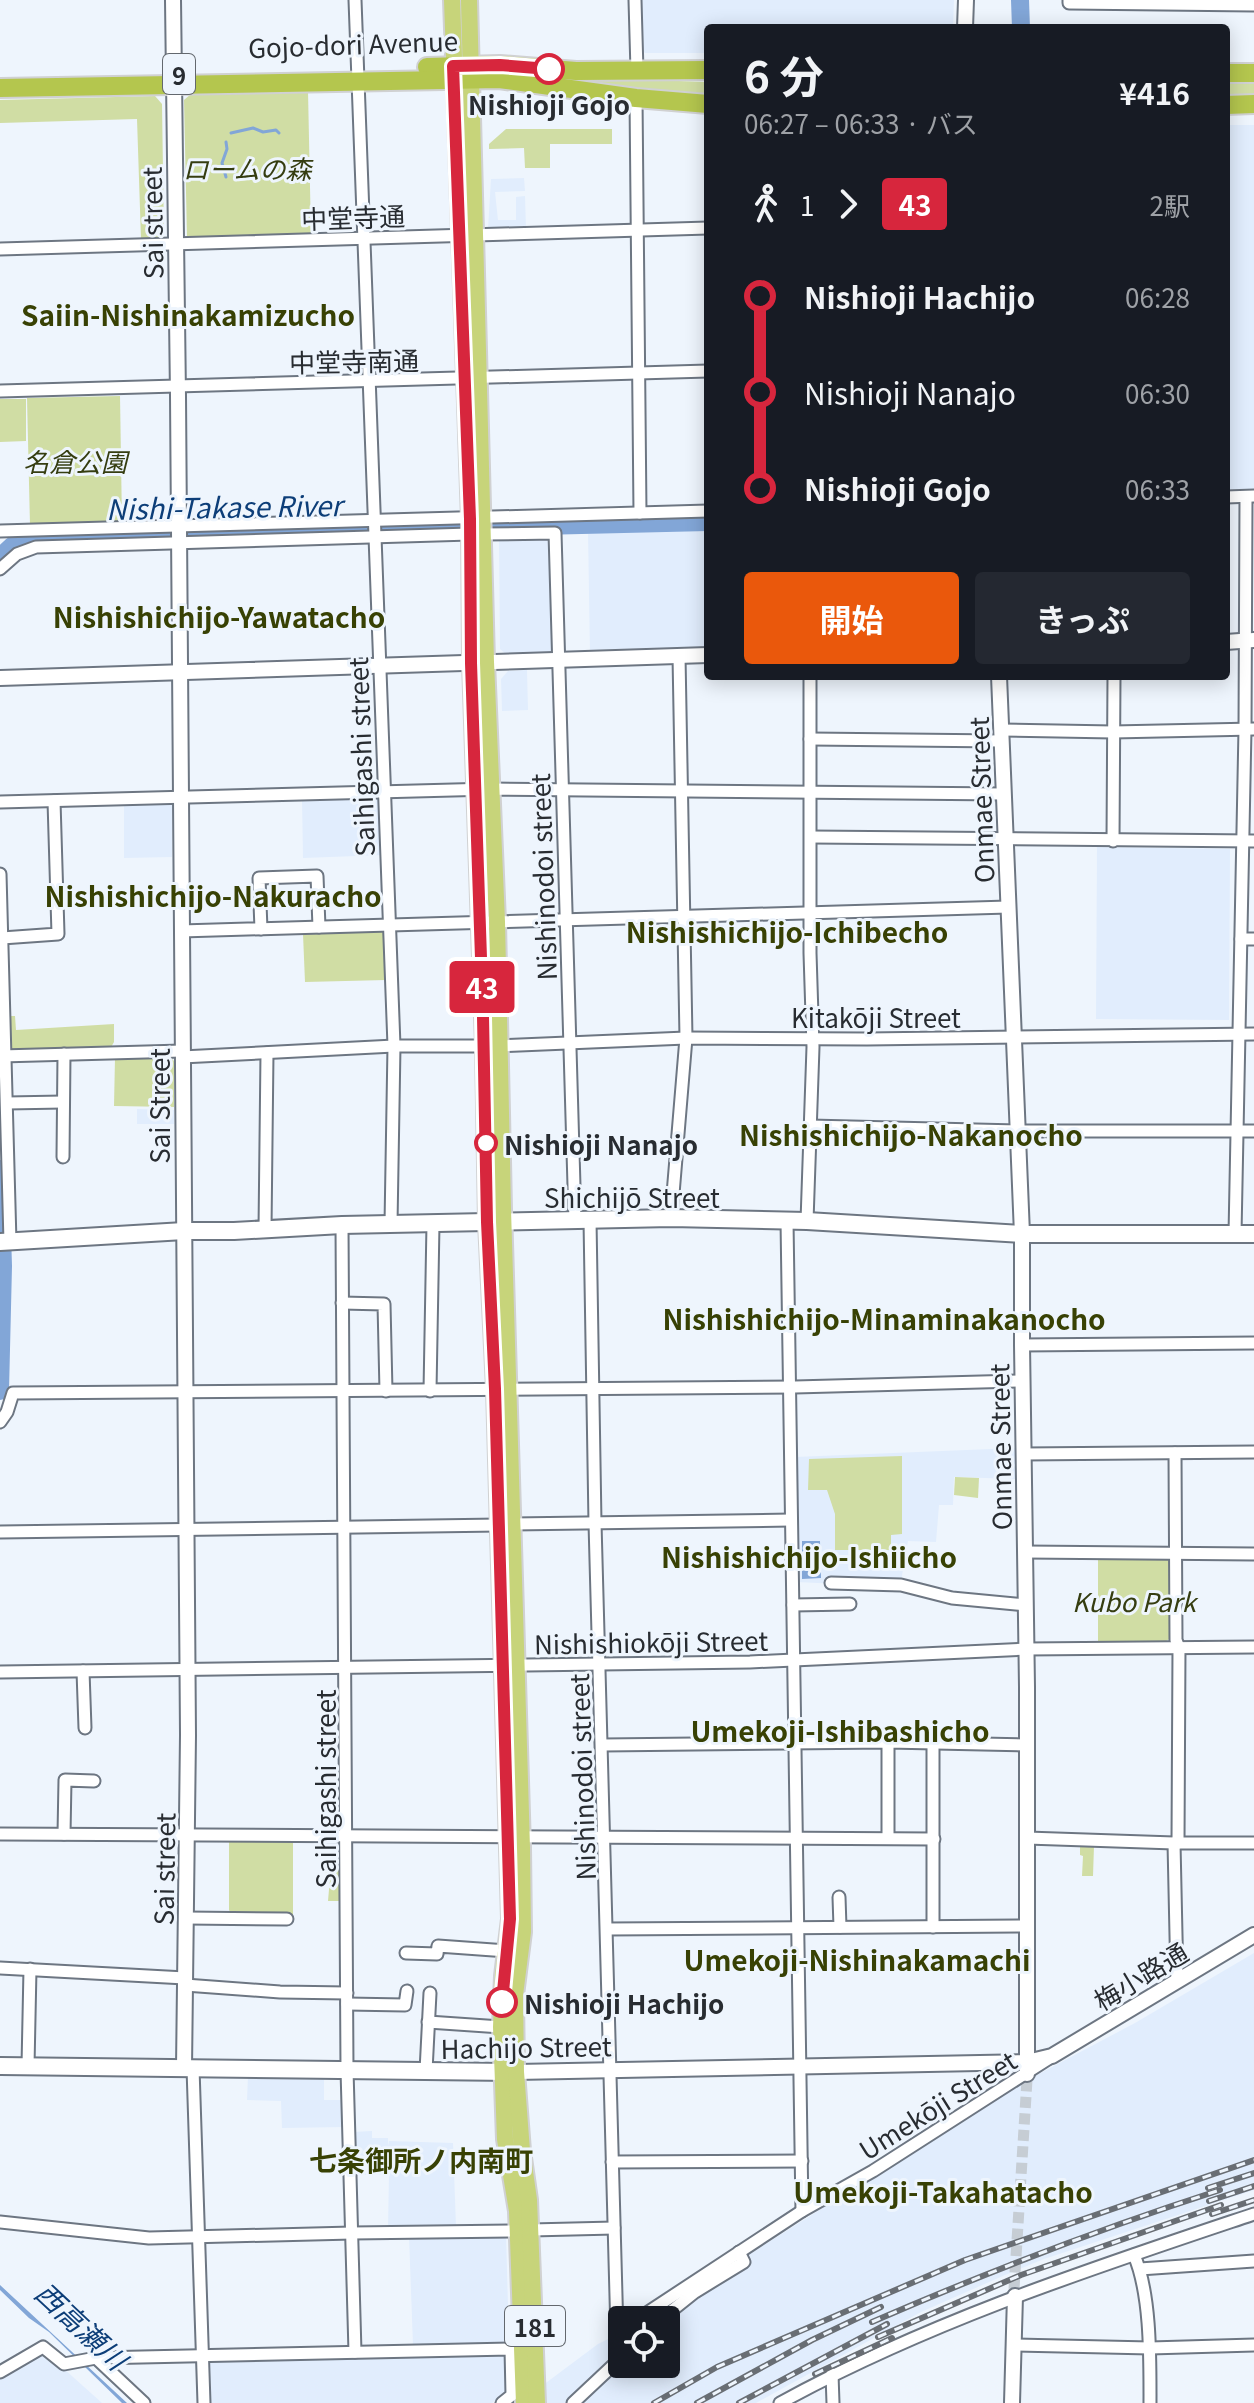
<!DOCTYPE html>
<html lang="ja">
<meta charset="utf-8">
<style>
:root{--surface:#171b24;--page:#242831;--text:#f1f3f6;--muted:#9ea1a6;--accent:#ea580c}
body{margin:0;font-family:Georgia,"Noto Sans JP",serif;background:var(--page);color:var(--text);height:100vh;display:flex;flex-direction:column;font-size:30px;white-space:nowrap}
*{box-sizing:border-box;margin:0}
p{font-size:26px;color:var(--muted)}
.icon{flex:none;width:44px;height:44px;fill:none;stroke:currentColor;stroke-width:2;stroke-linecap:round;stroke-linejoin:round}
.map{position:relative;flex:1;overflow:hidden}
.side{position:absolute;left:704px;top:24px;width:526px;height:656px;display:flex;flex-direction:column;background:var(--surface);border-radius:8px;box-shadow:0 4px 20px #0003}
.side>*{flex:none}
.badge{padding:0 16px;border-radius:6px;font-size:28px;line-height:52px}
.controls{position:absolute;left:608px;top:2306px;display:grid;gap:16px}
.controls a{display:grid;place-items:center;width:72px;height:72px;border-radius:8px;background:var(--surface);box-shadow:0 4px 20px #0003;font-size:40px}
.map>.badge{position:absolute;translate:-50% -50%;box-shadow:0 0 0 4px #fff}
.legs{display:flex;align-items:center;gap:12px;height:88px;padding:0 40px;font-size:26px}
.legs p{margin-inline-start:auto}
.summary{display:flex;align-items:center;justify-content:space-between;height:136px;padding:0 40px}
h1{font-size:44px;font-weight:700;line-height:60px}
.button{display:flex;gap:16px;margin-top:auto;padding:16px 40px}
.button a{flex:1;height:92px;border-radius:8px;background:var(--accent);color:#fff;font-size:32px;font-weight:700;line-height:92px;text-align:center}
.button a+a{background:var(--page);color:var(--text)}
ul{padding:0 40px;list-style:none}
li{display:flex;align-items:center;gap:28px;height:96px;font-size:30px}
li i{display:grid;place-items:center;width:12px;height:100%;margin:0 10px;background:currentColor}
li i::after{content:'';width:20px;height:20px;margin:-10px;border:6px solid;border-radius:50%;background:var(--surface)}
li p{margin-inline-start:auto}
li:first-child i{background:linear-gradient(#0000 50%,currentColor 0)}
li:last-child i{background:linear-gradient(currentColor 50%,#0000 0)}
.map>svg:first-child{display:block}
.built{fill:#e1edfd}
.green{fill:#d0dda4}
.water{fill:#82a6d7}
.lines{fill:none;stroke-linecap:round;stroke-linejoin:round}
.stream{stroke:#82a6d7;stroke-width:3}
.river{stroke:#82a6d7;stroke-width:18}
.minor-tunnel{stroke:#c6cdd4;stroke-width:11;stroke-dasharray:11 5.5;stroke-linecap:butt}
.minor-casing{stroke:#6d7682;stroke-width:15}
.tertiary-casing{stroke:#6d7682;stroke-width:18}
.secondary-casing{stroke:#6d7682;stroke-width:20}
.primary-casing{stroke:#d0d1d2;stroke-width:20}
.trunk-casing{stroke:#d0d1d2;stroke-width:22}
.minor{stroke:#fff;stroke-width:11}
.tertiary{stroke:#fff;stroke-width:14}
.secondary{stroke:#fff;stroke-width:16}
.primary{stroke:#c7d47a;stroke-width:16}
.trunk{stroke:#b4c64e;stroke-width:18}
.rail-casing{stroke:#696e74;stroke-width:6}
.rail{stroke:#eef5fd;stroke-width:3;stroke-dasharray:9;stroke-linecap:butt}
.line-1-casing{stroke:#fff;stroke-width:18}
.line-1{stroke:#d7263d;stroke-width:12}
.stop-1-dot{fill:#fff;stroke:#d7263d;stroke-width:4}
.labels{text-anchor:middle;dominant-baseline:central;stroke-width:6;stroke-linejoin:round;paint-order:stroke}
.shield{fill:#eef5fd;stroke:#63686e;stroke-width:2}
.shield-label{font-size:24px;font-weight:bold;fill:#282c31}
.street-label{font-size:26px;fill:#282c31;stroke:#eef5fd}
.stop-label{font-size:26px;font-weight:bold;fill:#282c31;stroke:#eef5fd;text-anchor:start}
.park-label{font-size:26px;font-style:italic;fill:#353d10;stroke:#eef5fd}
.neighbourhood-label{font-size:28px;font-weight:bold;fill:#384104;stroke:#eef5fd}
.water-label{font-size:28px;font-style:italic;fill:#0d3e78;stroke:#eef5fd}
</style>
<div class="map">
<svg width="1254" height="2403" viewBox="0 0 1254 2403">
<rect width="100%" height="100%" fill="#eef5fd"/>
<!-- built -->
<g class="built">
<polygon points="640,0 954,0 953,28 708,28 708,53 645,53 641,49"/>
<polygon points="1226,125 1254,125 1254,492 1226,493"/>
<polygon points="524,178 525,191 495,192 498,220 516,220 516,197 525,196 526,229 488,229 491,179"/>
<polygon points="708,528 708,651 590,654 588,531"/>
<polygon points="548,536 551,539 553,649 549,654 507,655 500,649 499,538"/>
<polygon points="527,670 528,710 502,711 501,679 508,671"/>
<polygon points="377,796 381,801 383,855 303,858 302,798"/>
<polygon points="124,802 172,802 172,857 124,858"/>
<polygon points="1097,847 1230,849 1229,1020 1096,1019"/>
<polygon points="137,1109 174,1110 174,1124 137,1124"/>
<polygon points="1016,1448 1016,1479 954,1477 953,1505 939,1505 936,1542 908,1541 900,1587 797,1582 795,1457"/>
<polygon points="1254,1953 1254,2190 1044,2259 1005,2275 921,2312 756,2403 519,2403 598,2344 622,2332 622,2364 666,2364 666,2320 645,2320 1018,2085 1135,2023"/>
<polygon points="248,2076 324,2078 324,2100 346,2100 346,2127 282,2128 281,2101 247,2100"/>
<polygon points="372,2131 372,2138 388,2138 388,2146 389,2141 453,2143 456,2227 388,2228 389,2175 354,2175 353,2132"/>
<polygon points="506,2234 509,2343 413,2345 409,2236"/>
<polygon points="34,2354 46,2355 54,2360 102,2403 0,2403 0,2376"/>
<polygon points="508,2354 509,2390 492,2403 208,2403 207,2363 211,2359"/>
</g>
<!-- green -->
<g class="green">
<polygon points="591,78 708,82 708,94 667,93 590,81"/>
<polygon points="1254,83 1254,94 1226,95 1226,84"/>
<polygon points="308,91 311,235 187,238 184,100 191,94"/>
<polygon points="155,96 162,104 164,239 141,239 137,119 0,123 0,100"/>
<polygon points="506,129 612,129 612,144 550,144 550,168 525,168 524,148 489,149 489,144"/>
<polygon points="120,396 122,522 30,525 27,398"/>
<polygon points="0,399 26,399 26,441 0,442"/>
<polygon points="381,930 385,934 386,980 305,982 303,934"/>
<polygon points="8,1016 15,1016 16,1030 114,1024 114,1042 110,1049 10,1051"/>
<polygon points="169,1056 174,1061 174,1107 114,1106 115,1058"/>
<polygon points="902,1456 902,1534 891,1535 891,1550 835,1550 835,1514 827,1490 808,1490 809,1459"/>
<polygon points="955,1477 979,1478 978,1498 954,1495"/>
<polygon points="1098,1557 1167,1559 1171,1562 1171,1638 1166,1641 1098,1641"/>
<polygon points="229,1841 293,1841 293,1916 232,1915 229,1910"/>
<polygon points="1080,1846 1094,1846 1093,1876 1082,1876 1083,1856 1080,1855"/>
<polygon points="325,1870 340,1870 342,1901 328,1901 330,1878 325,1877"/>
</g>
<!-- water -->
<g class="water">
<polygon points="802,1541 820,1541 821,1578 802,1579"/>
<polygon points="0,2285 127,2403 122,2403 49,2332 29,2318 0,2290"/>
</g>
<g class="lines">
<!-- stream -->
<g class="stream">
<polyline points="231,133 253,128 263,132 276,130 279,133"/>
<polyline points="226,142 227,149 222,163 226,177"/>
<polyline points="202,536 210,531"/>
<polyline points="70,539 78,533"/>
</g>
<!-- river -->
<g class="river">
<polyline points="1020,0 1021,28"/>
<polyline points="498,527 708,522"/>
<polyline points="0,557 12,546 39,539 455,529"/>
<polyline points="0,1169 3,1266 0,1391"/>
</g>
<!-- minor-tunnel -->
<polyline class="minor-tunnel" points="1014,2289 1027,2080"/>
<!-- minor casing -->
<g class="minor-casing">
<g id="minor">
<polyline points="355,0 394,1046 391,1224"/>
<polyline points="635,0 637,71"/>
<polyline points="1069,0 1069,3 1254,5"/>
<polyline points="636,98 640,513"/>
<polyline points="0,249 708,228"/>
<polyline points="0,391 708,371"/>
<polyline points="1226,497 1254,496"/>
<polyline points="0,531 708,511"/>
<polyline points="484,534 555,533 575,1220"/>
<polyline points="0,569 17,554 36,547 470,534"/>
<polyline points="1001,730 1113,732 1254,729"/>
<polyline points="810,739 1002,741"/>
<polyline points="0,802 491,789 1004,794"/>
<polyline points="811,837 1254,841"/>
<polyline points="1113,841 1114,676"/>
<polyline points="0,874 10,1242"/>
<polyline points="261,929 259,878 317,876 319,927"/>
<polyline points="181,931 1008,907"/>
<polyline points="2,938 58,934 54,801"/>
<polyline points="1241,939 1254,939"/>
<polyline points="499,1046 686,1038 867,1039 1254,1034"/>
<polyline points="1,1056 182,1051"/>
<polyline points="182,1057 394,1046 484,1046"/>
<polyline points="7,1103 63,1102"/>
<polyline points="810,1126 1018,1131 1254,1131"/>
<polyline points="63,1157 64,1054"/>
<polyline points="671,1218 686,1038 679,656"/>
<polyline points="590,1220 595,1523 617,2333"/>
<polyline points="787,1221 802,2211"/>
<polyline points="807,1221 813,1047 810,953 810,676"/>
<polyline points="342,1225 347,2070 355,2352"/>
<polyline points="265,1229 267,1053"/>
<polyline points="1235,1234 1245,729 1246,497"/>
<polyline points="342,1303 384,1304 386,1391"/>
<polyline points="1022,1345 1254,1343"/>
<polyline points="430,1391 433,1224"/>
<polyline points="0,1422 7,1412 13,1393 795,1387 1022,1381"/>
<polyline points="1175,1453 1176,1640 1179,1648 1178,1843"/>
<polyline points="1024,1454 1254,1452"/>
<polyline points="513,1524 791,1520"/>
<polyline points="0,1532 499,1525"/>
<polyline points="1025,1552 1254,1554"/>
<polyline points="831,1583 901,1585 952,1598 1026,1605"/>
<polyline points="793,1605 850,1604"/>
<polyline points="83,1671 85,1728"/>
<polyline points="0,1672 750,1662 1027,1649 1254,1647"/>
<polyline points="933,1742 933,1927"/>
<polyline points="603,1745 888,1742 1027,1745"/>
<polyline points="0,1834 934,1839"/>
<polyline points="64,1834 65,1780 94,1781"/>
<polyline points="888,1838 888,1742"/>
<polyline points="1027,1838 1174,1843 1254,1843"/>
<polyline points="1174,1843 1177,1981"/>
<polyline points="839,1897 840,1927"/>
<polyline points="186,1918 287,1919"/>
<polyline points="608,1929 1026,1926"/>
<polyline points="406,1953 437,1954 438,1946 507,1951"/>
<polyline points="0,1968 185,1978"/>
<polyline points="185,1985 280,1992 347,1993"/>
<polyline points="347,2004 405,2005 407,1991"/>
<polyline points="428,2022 501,2027"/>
<polyline points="28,2066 30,1969"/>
<polyline points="193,2068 204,2403"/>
<polyline points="426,2071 430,1993"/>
<polyline points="612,2162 802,2161"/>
<polyline points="0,2222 149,2238 352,2233 518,2231"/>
<polyline points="531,2230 614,2228"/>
<path d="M1134 2255C1151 2294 1150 2359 1150 2403"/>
<polyline points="1140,2269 1254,2261"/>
<polyline points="636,2320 802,2211 873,2171 1048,2059"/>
<polyline points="660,2320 695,2292 744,2262 739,2252"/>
<polyline points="1014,2345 1150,2348 1254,2345"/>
<polyline points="96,2358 144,2403"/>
<polyline points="0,2372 43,2347 64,2364 96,2358 511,2349 512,2395 502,2403"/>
<polyline points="832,2374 833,2403"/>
<polyline points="573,2403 622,2357"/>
<path d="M780 2403C930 2321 1093 2268 1254 2214"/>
</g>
</g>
<!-- tertiary casing -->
<g class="tertiary-casing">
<g id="tertiary">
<polyline points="173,0 178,396 188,1735 184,2068"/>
<polyline points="965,28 966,0"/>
<polyline points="1226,642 1254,640"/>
<polyline points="999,676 1022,1234 1022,1345 1027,1687 1027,2074"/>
<polyline points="0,678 708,655"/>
<polyline points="516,2072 1027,2062 1052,2056 1254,1935"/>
<polyline points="1012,2403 1015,2296"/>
</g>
</g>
<!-- secondary casing -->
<g class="secondary-casing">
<g id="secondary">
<polyline points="0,1242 184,1231 234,1231 342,1225 671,1218 807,1221 1022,1234 1254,1234"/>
<polyline points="0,2066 514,2072"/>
</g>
</g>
<!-- primary casing -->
<g class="primary-casing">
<g id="primary">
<polyline points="452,0 470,519 471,663 484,1046 487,1222 495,1389 510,1919 503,1976 501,2027 505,2139 517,2211 524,2403"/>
<polyline points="469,0 486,662 497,922 503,1209 522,1848 523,1932 515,1995 516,2072 522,2151 529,2200 537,2403"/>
</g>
</g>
<!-- trunk casing -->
<g class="trunk-casing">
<g id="trunk">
<polyline points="427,67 500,65 576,71 708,70"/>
<polyline points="1226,73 1254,73"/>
<polyline points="0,88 499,79 636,98 708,104"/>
<polyline points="1226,105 1254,104"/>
</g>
</g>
<!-- minor -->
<use href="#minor" class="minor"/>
<!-- tertiary -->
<use href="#tertiary" class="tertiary"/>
<!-- secondary -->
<use href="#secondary" class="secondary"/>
<!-- primary -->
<use href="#primary" class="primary"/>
<!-- trunk -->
<use href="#trunk" class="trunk"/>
<!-- rail casing -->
<g class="rail-casing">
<g id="rail">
<polyline points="1208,2188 1254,2173"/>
<polyline points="1209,2201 1254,2186"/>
<polyline points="1212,2214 1254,2200"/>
<path d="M872 2322C985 2273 1102 2228 1220 2190"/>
<polyline points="878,2337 1021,2275 1221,2205"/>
<polyline points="815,2374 892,2338"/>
<polyline points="654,2403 717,2367 965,2260 1254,2160"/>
<polyline points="697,2403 812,2340 881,2307"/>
<polyline points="739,2403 887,2324"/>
</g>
</g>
<!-- rail -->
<use href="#rail" class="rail"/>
</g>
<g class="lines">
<!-- line-1 casing -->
<g class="line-1-casing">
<polyline id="line-1" points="502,2002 510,1919 495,1389 487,1222 483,1017 471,663 470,519 453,66 500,65 549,69"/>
</g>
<!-- line-1 -->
<use href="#line-1" class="line-1"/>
</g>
<!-- markers -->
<g class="stop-1-dot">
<circle cx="549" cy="69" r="14"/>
<circle cx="486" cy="1143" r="10"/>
<circle cx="502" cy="2002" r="14"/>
</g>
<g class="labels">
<!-- shield labels -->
<g class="shield">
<rect x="163" y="54" width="32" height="40" rx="6"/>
<rect x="505" y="2306" width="60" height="40" rx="6"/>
</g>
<g class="shield-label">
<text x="179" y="74">9</text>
<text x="535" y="2326">181</text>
</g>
<!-- street labels -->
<g class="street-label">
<text transform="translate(353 43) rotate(-2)">Gojo-dori Avenue</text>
<text transform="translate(353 216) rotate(-2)">中堂寺通</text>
<text transform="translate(151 223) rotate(-91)">Sai street</text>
<text transform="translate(354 360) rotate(-1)">中堂寺南通</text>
<text transform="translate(360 757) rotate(-92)">Saihigashi street</text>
<text transform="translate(980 800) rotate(-92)">Onmae Street</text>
<text transform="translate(542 877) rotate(-92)">Nishinodoi street</text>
<text x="876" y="1016">Kitakōji Street</text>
<text transform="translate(158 1106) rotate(-90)">Sai Street</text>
<text x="632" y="1196">Shichijō Street</text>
<text transform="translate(999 1447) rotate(-91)">Onmae Street</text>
<text transform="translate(651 1641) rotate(-1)">Nishishiokōji Street</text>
<text transform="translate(581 1777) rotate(-92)">Nishinodoi street</text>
<text transform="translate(324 1789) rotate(-90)">Saihigashi street</text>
<text transform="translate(163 1869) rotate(-89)">Sai street</text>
<text transform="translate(1140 1975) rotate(-31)">梅小路通</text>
<text transform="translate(526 2046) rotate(-1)">Hachijo Street</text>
<text transform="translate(937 2104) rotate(-32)">Umekōji Street</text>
</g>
<!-- stop labels -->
<g class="stop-label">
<text x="549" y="103" text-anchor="middle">Nishioji Gojo</text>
<text x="504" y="1143">Nishioji Nanajo</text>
<text x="524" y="2002">Nishioji Hachijo</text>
</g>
<!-- park labels -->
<g class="park-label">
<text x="247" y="167">ロームの森</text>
<text x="75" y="460">名倉公園</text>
<text x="1134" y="1600">Kubo Park</text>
</g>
<!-- neighbourhood labels -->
<g class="neighbourhood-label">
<text x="188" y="314">Saiin-Nishinakamizucho</text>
<text x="219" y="616">Nishishichijo-Yawatacho</text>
<text x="213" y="895">Nishishichijo-Nakuracho</text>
<text x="787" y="931">Nishishichijo-Ichibecho</text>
<text x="911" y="1134">Nishishichijo-Nakanocho</text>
<text x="884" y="1318">Nishishichijo-Minaminakanocho</text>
<text x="809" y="1556">Nishishichijo-Ishiicho</text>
<text x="840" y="1730">Umekoji-Ishibashicho</text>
<text x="857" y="1959">Umekoji-Nishinakamachi</text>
<text x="421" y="2159">七条御所ノ内南町</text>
<text x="943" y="2191">Umekoji-Takahatacho</text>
</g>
<!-- water labels -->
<g class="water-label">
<text transform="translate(224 506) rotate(-1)">Nishi-Takase River</text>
<text transform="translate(82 2325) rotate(43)">西高瀬川</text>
</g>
</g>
</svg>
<div class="controls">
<a><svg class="icon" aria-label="locate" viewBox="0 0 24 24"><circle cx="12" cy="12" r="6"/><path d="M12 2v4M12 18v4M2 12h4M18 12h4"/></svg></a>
</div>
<b class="badge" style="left:482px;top:987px;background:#d7263d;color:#fff">43</b>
<section class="side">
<div class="summary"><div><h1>6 分</h1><p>06:27 – 06:33 · バス</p></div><b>¥416</b></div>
<div class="legs"><svg class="icon" aria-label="walk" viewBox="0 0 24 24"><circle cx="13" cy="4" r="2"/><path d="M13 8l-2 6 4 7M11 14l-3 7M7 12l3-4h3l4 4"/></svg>1<svg class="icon" aria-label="forward" viewBox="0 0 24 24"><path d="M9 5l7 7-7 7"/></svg><b class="badge" style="background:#d7263d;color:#fff">43</b><p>2駅</p></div>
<ul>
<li><i style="color:#d7263d"></i><b>Nishioji Hachijo</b><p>06:28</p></li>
<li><i style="color:#d7263d"></i><span>Nishioji Nanajo</span><p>06:30</p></li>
<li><i style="color:#d7263d"></i><b>Nishioji Gojo</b><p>06:33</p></li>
</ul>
<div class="button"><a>開始</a><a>きっぷ</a></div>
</section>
</div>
